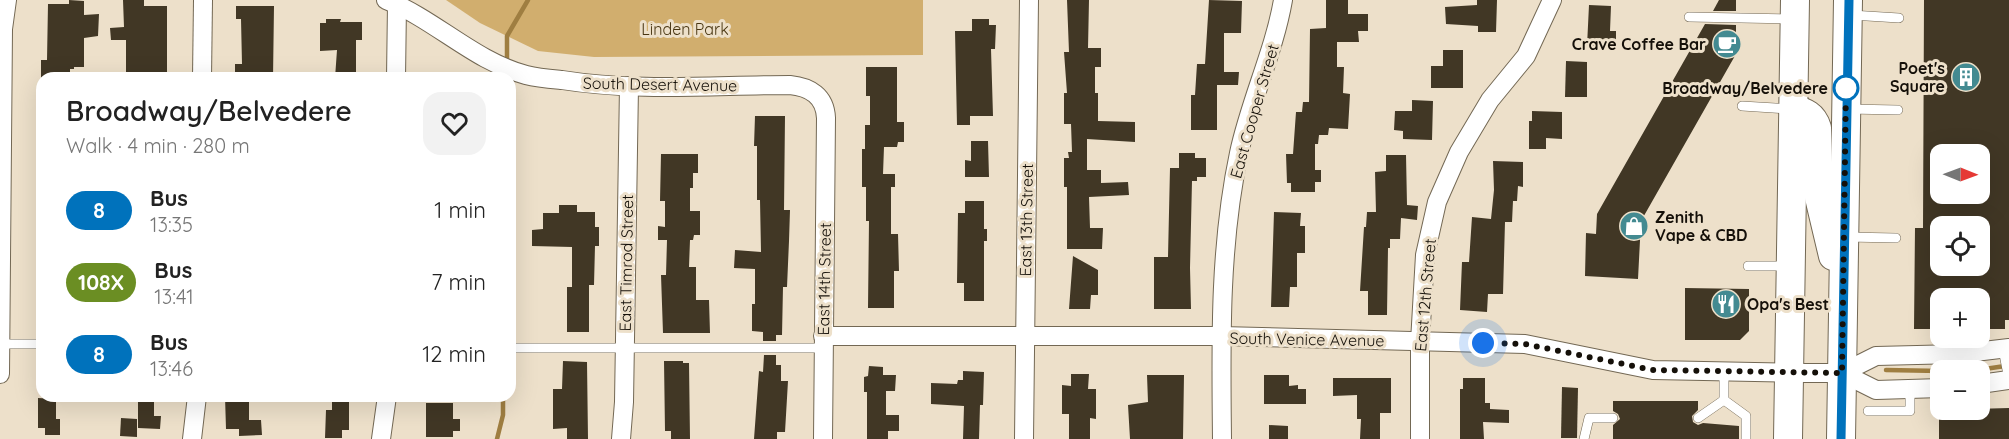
<!DOCTYPE html>
<meta charset="utf-8">
<style>
:root{--surface:#fff;--page:#f2f2f2;--text:#222;--muted:#767676}
body{margin:0;font-family:Quicksand,sans-serif;background:var(--page);color:var(--text);height:100vh;display:flex;flex-direction:column;font-size:22px;white-space:nowrap}
*{box-sizing:border-box;margin:0}
p{font-size:20px;color:var(--muted)}
.icon{flex:none;width:33px;height:33px;fill:none;stroke:currentColor;stroke-width:2;stroke-linecap:round;stroke-linejoin:round}
.map{position:relative;flex:1;overflow:hidden}
.details{position:absolute;left:36px;top:72px;width:480px;height:330px;display:flex;flex-direction:column;background:var(--surface);border-radius:18px;box-shadow:0 6px 24px #0002}
.details>*{flex:none}
.badge{padding:0 12px;border-radius:20px;font-size:21px;line-height:39px}
.needle{width:39px;rotate:91deg}
.fabs{position:absolute;left:1930px;top:144px;display:grid;gap:12px}
.fabs a{display:grid;place-items:center;width:60px;height:60px;border-radius:12px;background:var(--surface);box-shadow:0 6px 24px #0002;font-size:30px}
.you{position:absolute;width:30px;height:30px;margin:-15px;border:4px solid #fff;border-radius:50%;background:#1a73e8;box-shadow:0 0 0 9px #1a73e833}
.map>.badge{position:absolute;translate:-50% -50%;box-shadow:0 0 0 3px #fff}
.round{display:grid;place-items:center;flex:none;width:63px;height:63px;border-radius:18px;background:var(--page)}
.overview{display:flex;align-items:center;justify-content:space-between;height:102px;padding:0 30px}
h1{font-size:28px;font-weight:600;line-height:45px}
ul{padding:0;list-style:none}
li{display:flex;align-items:center;gap:18px;height:72px;padding:0 30px}
li div{flex:1}
li b{display:block;font-size:22px}
li em{font-style:normal}
li .badge{min-width:66px;font-weight:700;text-align:center}
.map>svg:first-child{display:block}
.green{fill:#d1ae6e}
.lines{fill:none;stroke-linecap:round;stroke-linejoin:round}
.stream{stroke:#9f7e41;stroke-width:4.5}
.building{fill:#413725;fill-rule:evenodd}
.service-casing{stroke:#736854;stroke-width:10}
.minor-casing{stroke:#736854;stroke-width:20}
.primary-casing{stroke:#736854;stroke-width:30}
.service{stroke:#fff;stroke-width:9}
.minor{stroke:#fff;stroke-width:18}
.primary{stroke:#fff;stroke-width:28}
.line-casing{stroke:#fff;stroke-width:14}
.line{stroke:#0072bc;stroke-width:9}
.walk{stroke:#151009;stroke-width:6;stroke-dasharray:0 10.8}
.stop-dot{fill:#fff;stroke:#0072bc;stroke-width:3}
.labels{text-anchor:middle;dominant-baseline:central;stroke-width:6;stroke-linejoin:round;paint-order:stroke}
.park-label{font-size:16px;fill:#483511;stroke:#ede0ca}
.poi-label{font-size:16px;font-weight:bold;fill:#151009;stroke:#ede0ca;text-anchor:end}
.street-label{font-size:16px;fill:#151009;stroke:#ede0ca}
.stop-label{font-size:16px;font-weight:bold;fill:#151009;stroke:#ede0ca;text-anchor:end}
</style>
<div class="map">
<svg width="2009" height="439" viewBox="0 0 2009 439">
<rect width="100%" height="100%" fill="#ede0ca"/>
<!-- green -->
<polygon class="green" points="446,0 923,0 923,55 594,57 538,51 480,23"/>
<g class="lines">
<!-- stream -->
<g class="stream">
<polyline points="507,63 507,36 528,0"/>
<polyline points="1886,370 1941,371"/>
<polyline points="1978,370 2005,366"/>
<polyline points="497,439 503,415 503,396"/>
</g>
</g>
<!-- building -->
<g class="building">
<polygon points="69,0 84,1 84,15 99,14 98,36 84,38 84,67 74,67 74,69 70,69 70,73 64,73 64,78 41,78 41,60 47,60 48,4 69,4"/>
<polygon points="123,0 144,0 144,6 167,6 167,76 126,76 126,40 111,40 110,28 124,27"/>
<polygon points="1067,0 1089,0 1088,48 1101,48 1101,67 1095,67 1095,93 1098,93 1098,121 1135,122 1135,142 1087,139 1087,170 1101,170 1101,183 1128,182 1129,195 1089,197 1090,228 1103,228 1102,249 1067,249 1067,187 1064,187 1064,158 1069,158 1068,152 1072,152 1071,124 1064,124 1064,93 1067,93 1064,52 1069,52"/>
<polygon points="1209,0 1242,1 1241,33 1224,33 1224,72 1239,72 1238,85 1217,85 1217,130 1191,130 1191,95 1195,95 1197,64 1205,64"/>
<polygon points="1326,0 1348,0 1348,14 1368,14 1368,31 1358,31 1359,42 1337,42 1337,67 1344,67 1343,93 1350,94 1348,129 1329,128 1328,135 1319,135 1318,144 1315,144 1315,170 1321,170 1321,182 1315,182 1315,192 1291,192 1291,183 1287,183 1286,154 1293,154 1296,112 1302,112 1303,102 1309,102 1310,29 1326,28"/>
<polygon points="1477,0 1497,0 1496,32 1478,32 1478,26 1446,24 1445,7 1477,5"/>
<polygon points="1719,0 1736,0 1736,11 1713,11"/>
<path d="M1924 0H2009V320H2005V329H1980V298H1941V329H1914L1915 228H1923ZM1941 154H1980V194H1941ZM1941 226H1980V266H1941Z"/>
<polygon points="1589,5 1611,6 1610,31 1616,31 1616,48 1587,46"/>
<polygon points="236,6 274,6 273,78 235,76 235,64 242,64 241,19 236,19"/>
<polygon points="326,19 341,19 340,22 362,22 362,40 356,40 356,78 335,78 337,50 320,51 320,23 326,23"/>
<polygon points="972,19 989,19 989,25 996,25 995,49 991,49 993,116 970,116 970,125 957,125 955,31 972,31"/>
<polygon points="1705,24 1736,25 1736,54 1641,221 1638,279 1585,276 1586,233 1596,234 1597,214"/>
<polygon points="1443,50 1463,50 1463,88 1431,88 1431,66 1443,66"/>
<polygon points="1566,61 1587,62 1587,97 1565,97"/>
<polygon points="866,67 897,67 897,122 904,122 904,142 898,142 897,147 884,147 883,174 895,174 895,187 891,187 891,234 898,234 899,271 894,271 894,308 868,308 869,221 866,221 866,187 862,187 862,149 865,149 865,125 870,125 870,96 866,96"/>
<polygon points="1412,100 1433,101 1432,140 1403,139 1403,131 1394,130 1395,111 1412,111"/>
<polygon points="1532,111 1562,112 1562,139 1546,138 1546,149 1529,149 1529,121 1532,121"/>
<polygon points="755,116 785,116 784,210 790,210 789,241 787,287 783,287 782,335 776,335 776,341 763,341 763,332 752,331 752,304 755,304 755,269 734,268 735,250 761,252 760,200 757,200 757,146 754,146"/>
<polygon points="971,141 988,141 989,177 965,177 965,160 971,161"/>
<polygon points="1179,153 1195,153 1195,158 1206,158 1206,177 1197,177 1197,181 1192,181 1190,268 1191,309 1154,309 1154,257 1168,257 1170,168 1179,168"/>
<polygon points="661,154 698,154 698,173 693,173 693,188 690,188 690,211 700,211 700,235 694,235 693,240 690,240 689,267 696,267 696,300 709,300 710,333 663,333 661,275 666,275 667,240 658,240 658,226 665,227 665,201 660,201"/>
<polygon points="1386,155 1406,155 1407,205 1418,206 1417,220 1401,218 1400,239 1390,239 1390,248 1388,248 1387,315 1368,315 1368,291 1360,291 1364,227 1366,227 1367,212 1376,212 1375,172 1386,171"/>
<polygon points="1493,161 1523,162 1523,187 1518,186 1517,201 1513,201 1512,222 1505,222 1503,294 1488,294 1487,312 1460,310 1462,262 1469,262 1472,217 1491,219 1494,190"/>
<polygon points="965,201 984,201 984,229 987,229 987,241 984,241 984,301 964,301 964,283 957,283 958,213 965,213"/>
<polygon points="559,205 577,205 577,212 595,212 595,227 599,227 599,246 595,246 594,285 589,285 589,332 567,332 567,287 572,287 572,247 532,246 532,230 543,229 543,213 559,213"/>
<polygon points="1274,212 1301,213 1300,226 1305,226 1305,253 1297,253 1297,287 1290,287 1289,307 1271,307"/>
<polygon points="1073,256 1098,270 1098,295 1091,295 1090,309 1069,309"/>
<polygon points="1685,288 1749,289 1749,331 1740,340 1685,340"/>
<polygon points="764,355 776,355 776,365 781,365 781,381 788,381 785,432 777,432 777,439 754,439 759,371 763,372"/>
<polygon points="563,361 587,362 588,439 567,439 567,428 553,429 553,389 562,389"/>
<polygon points="664,361 683,361 683,363 689,363 690,439 671,439 671,431 665,431"/>
<polygon points="869,366 883,367 883,375 896,375 895,391 886,391 886,415 899,415 899,431 888,431 888,439 867,439 867,392 864,392 864,377 868,376"/>
<polygon points="963,371 984,372 983,405 980,405 979,439 963,439 964,406 931,404 931,383 957,384 958,380 963,380"/>
<polygon points="1071,374 1089,374 1088,389 1096,389 1096,419 1090,418 1090,439 1069,439 1069,414 1062,414 1062,385 1071,386"/>
<polygon points="1147,375 1184,375 1183,439 1130,439 1128,405 1148,402"/>
<polygon points="1264,375 1289,375 1289,386 1298,385 1298,389 1306,389 1306,404 1264,404"/>
<polygon points="1333,378 1391,378 1391,413 1380,413 1380,439 1360,439 1361,419 1357,419 1357,395 1333,396"/>
<polygon points="1463,378 1485,378 1485,403 1490,403 1490,409 1509,410 1509,423 1483,422 1484,439 1460,439 1460,389 1463,389"/>
<polygon points="1562,387 1578,388 1577,438 1561,438"/>
<polygon points="225,396 245,396 245,400 249,400 249,420 261,420 262,435 239,436 239,429 226,429"/>
<polygon points="38,398 56,399 56,419 60,419 60,435 45,435 45,428 38,428"/>
<polygon points="138,400 154,400 154,416 161,416 160,429 138,428"/>
<polygon points="332,401 349,402 349,430 342,430 342,438 325,438 326,410 332,410"/>
<polygon points="1613,401 1698,401 1698,410 1692,416 1693,422 1698,425 1703,423 1739,426 1739,439 1613,439 1613,425 1620,419 1618,414 1613,411"/>
<polygon points="426,403 453,403 453,419 460,419 460,431 453,431 453,437 426,437"/>
<polygon points="2009,408 2009,439 1939,439 1939,410"/>
<polygon points="121,418 137,419 137,437 120,436"/>
<polygon points="1269,425 1288,426 1288,439 1269,439"/>
</g>
<g class="lines">
<!-- service casing -->
<g class="service-casing">
<g id="service">
<polyline points="1851,15 1899,18"/>
<polyline points="1689,17 1793,19"/>
<polyline points="1742,106 1790,109"/>
<polyline points="1848,109 1898,110"/>
<polyline points="1847,237 1896,238"/>
<polyline points="1748,266 1788,266"/>
<polyline points="1,344 42,344"/>
<polyline points="510,348 823,348"/>
<polyline points="2003,349 2009,380"/>
<polyline points="1724,371 1724,400 1746,416 1746,439"/>
<polyline points="1868,411 1910,411 1910,389"/>
<polyline points="1698,418 1724,400"/>
<polyline points="1584,439 1589,418 1613,418"/>
</g>
</g>
<!-- minor casing -->
<g class="minor-casing">
<g id="minor">
<path d="M386 0C436 20 474 61 526 75 538 78 551 79 562 80 637 92 715 85 790 85 810 87 825 96 826 118L823 439"/>
<polyline points="202,78 203,0"/>
<polyline points="396,78 397,4"/>
<polyline points="823,336 1221,336 1525,344 1653,370 1806,373 1842,373 1876,356 1958,354 2009,348"/>
<polyline points="1842,373 1876,390 1941,388"/>
<polyline points="0,374 3,29 7,0"/>
<polyline points="1980,384 2009,380"/>
<polyline points="192,439 197,396"/>
<polyline points="381,439 387,396"/>
<polyline points="621,439 624,402 629,86"/>
<polyline points="1024,439 1029,0"/>
<path d="M1222 439C1221 344 1219 247 1239 153 1250 101 1274 52 1283 0"/>
<polyline points="1420,439 1420,342 1425,255 1437,202 1459,152 1490,100 1526,56 1552,0"/>
</g>
</g>
<!-- primary casing -->
<g class="primary-casing">
<g id="primary">
<path d="M1793 109C1805 112 1813 115 1817 128L1819 197 1833 256"/>
<polyline points="1788,439 1795,0"/>
<polyline points="1841,439 1848,0"/>
</g>
</g>
<!-- service -->
<use href="#service" class="service"/>
<!-- minor -->
<use href="#minor" class="minor"/>
<!-- primary -->
<use href="#primary" class="primary"/>
</g>
<g class="lines">
<!-- line casing -->
<g class="line-casing">
<polyline id="line" points="1841,439 1849,0"/>
</g>
<!-- line -->
<use href="#line" class="line"/>
<!-- walk -->
<polyline class="walk" points="1483,343 1525,344 1653,370 1842,373 1846,86 1846,88"/>
</g>
<!-- icons -->
<defs>
<g id="cafe-disc" transform="scale(1.5)"><circle r="9.5" fill="#438a91" stroke="#ede0ca"/><path d="M-5.5-4.5H6V0H3Q3 3.5 0 3.5H-2.5Q-5.5 3.5-5.5 0ZM3-3.2v2h1.7v-2ZM-6 4.5H4V6H-6Z" fill="#fff"/></g>
<g id="building-disc" transform="scale(1.5)"><circle r="9.5" fill="#438a91" stroke="#ede0ca"/><path d="M-4-6H4V6H1V3H-1V6H-4ZM-2.5-4.3h1.7v1.8h-1.7ZM.8-4.3h1.7v1.8H.8ZM-2.5-1h1.7V.8h-1.7ZM.8-1h1.7V.8H.8Z" fill="#fff"/></g>
<g id="shop-disc" transform="scale(1.5)"><circle r="9.5" fill="#438a91" stroke="#ede0ca"/><path d="M-5-2.5h2.3a2.7 3.5 0 0 1 5.4 0H5L5.5 6h-11ZM-1.5-2.5h3a1.5 2.3 0 0 0-3 0Z" fill="#fff"/></g>
<g id="restaurant-disc" transform="scale(1.5)"><circle r="9.5" fill="#438a91" stroke="#ede0ca"/><path d="M-5-6h1v4h1v-4h1v4h1v-4h1v5L-1.5 .5V6h-2V.5L-5-1ZM5-6V6H3V1.5H1.5Q1.5-4 5-6Z" fill="#fff"/></g>
</defs>
<g fill-rule="evenodd">
<use href="#cafe-disc" x="1727" y="44"/>
<use href="#building-disc" x="1966" y="77"/>
<use href="#shop-disc" x="1634" y="226"/>
<use href="#restaurant-disc" x="1726" y="304"/>
</g>
<!-- markers -->
<circle class="stop-dot" cx="1846" cy="88" r="12"/>
<g class="labels">
<!-- park labels -->
<g class="park-label">
<text x="685" y="29">Linden Park</text>
</g>
<!-- poi labels -->
<g class="poi-label">
<text x="1706" y="44">Crave Coffee Bar</text>
<text x="1945" y="68">Poet's<tspan x="1945" dy="18">Square</tspan></text>
<text x="1655" y="217" text-anchor="start">Zenith<tspan x="1655" dy="18">Vape &amp; CBD</tspan></text>
<text x="1747" y="304" text-anchor="start">Opa's Best</text>
</g>
<!-- street labels -->
<g class="street-label">
<text transform="translate(660 84) rotate(1)">South Desert Avenue</text>
<text transform="translate(1254 111) rotate(-74)">East Cooper Street</text>
<text transform="translate(1026 220) rotate(-89)">East 13th Street</text>
<text transform="translate(626 263) rotate(-89)">East Timrod Street</text>
<text transform="translate(824 279) rotate(-89)">East 14th Street</text>
<text transform="translate(1425 295) rotate(-85)">East 12th Street</text>
<text transform="translate(1307 339) rotate(1)">South Venice Avenue</text>
</g>
<!-- stop labels -->
<g class="stop-label">
<text x="1828" y="88">Broadway/Belvedere</text>
</g>
</g>
</svg>
<div class="fabs">
<a><svg class="needle" viewBox="-14 -14 28 28"><path d="M0-13l5 13h-10z" fill="#e53935"/><path d="M0 13l5-13h-10z" fill="#767676"/></svg></a>
<a><svg class="icon" aria-label="locate" viewBox="0 0 24 24"><circle cx="12" cy="12" r="6"/><path d="M12 2v4M12 18v4M2 12h4M18 12h4"/></svg></a>
<a>+</a>
<a>−</a>
</div>
<div class="you" style="left:1483px;top:343px"></div>
<section class="details">
<div class="overview"><div><h1>Broadway/Belvedere</h1><p>Walk · 4 min · 280 m</p></div><a class="round"><svg class="icon" aria-label="heart" viewBox="0 0 24 24"><path d="M12 20l-8-8c-3-5 5-10 8-4 3-6 11-1 8 4z"/></svg></a></div>
<ul>
<li><span class="badge" style="background:#0072bc;color:#fff">8</span><div><b>Bus</b><p>13:35</p></div><em>1 min</em></li>
<li><span class="badge" style="background:#6b8e23;color:#fff">108X</span><div><b>Bus</b><p>13:41</p></div><em>7 min</em></li>
<li><span class="badge" style="background:#0072bc;color:#fff">8</span><div><b>Bus</b><p>13:46</p></div><em>12 min</em></li>
</ul>
</section>
</div>
